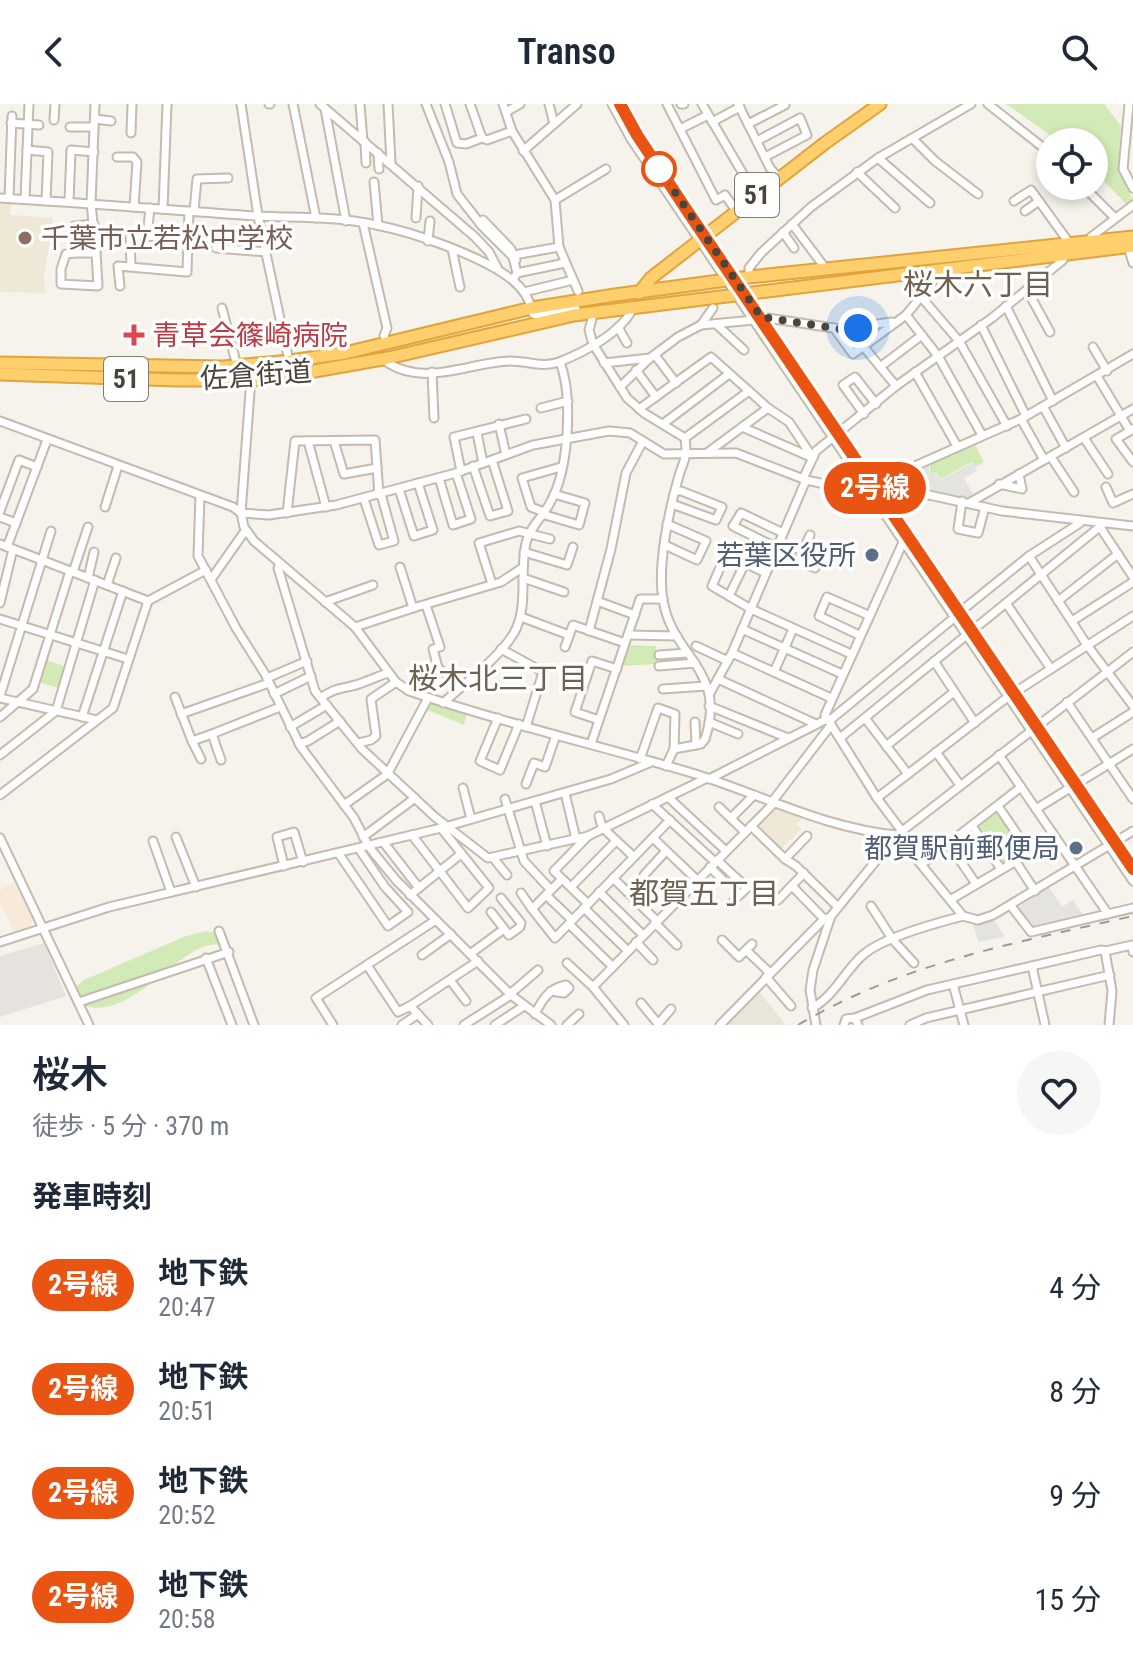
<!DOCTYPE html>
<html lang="ja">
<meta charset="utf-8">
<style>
:root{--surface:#fff;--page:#f6f6f7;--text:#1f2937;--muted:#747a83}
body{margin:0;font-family:"Roboto Condensed","Noto Sans JP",sans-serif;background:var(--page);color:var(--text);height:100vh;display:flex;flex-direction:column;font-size:30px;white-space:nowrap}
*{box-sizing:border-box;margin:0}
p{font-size:26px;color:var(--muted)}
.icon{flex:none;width:44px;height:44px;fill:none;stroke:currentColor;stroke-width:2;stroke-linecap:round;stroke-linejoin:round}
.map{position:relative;height:921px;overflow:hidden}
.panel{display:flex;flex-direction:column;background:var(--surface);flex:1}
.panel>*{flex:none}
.badge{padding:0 16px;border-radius:26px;font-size:28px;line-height:52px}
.buttons{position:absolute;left:1036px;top:24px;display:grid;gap:16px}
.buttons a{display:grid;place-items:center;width:72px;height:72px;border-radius:50%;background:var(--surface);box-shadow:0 4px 12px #0003;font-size:40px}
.you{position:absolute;width:40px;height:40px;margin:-20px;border:6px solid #fff;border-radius:50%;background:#1a73e8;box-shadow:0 0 0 12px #1a73e833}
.map>.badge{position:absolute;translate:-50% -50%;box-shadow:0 0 0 4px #fff}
h2{padding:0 32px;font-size:30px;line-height:72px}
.round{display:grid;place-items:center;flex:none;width:84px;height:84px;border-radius:42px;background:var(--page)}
.overview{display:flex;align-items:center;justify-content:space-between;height:136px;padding:0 32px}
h1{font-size:38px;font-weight:600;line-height:60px}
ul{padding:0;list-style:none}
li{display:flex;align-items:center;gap:24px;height:104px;padding:0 32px}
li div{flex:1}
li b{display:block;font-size:30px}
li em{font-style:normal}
li .badge{min-width:88px;font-weight:700;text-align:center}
header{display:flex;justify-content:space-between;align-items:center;height:104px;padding:0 32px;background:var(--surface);font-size:36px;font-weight:600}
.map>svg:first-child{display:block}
.residential{fill:#eae5da}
.commercial{fill:#f7ead8}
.industrial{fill:#e6e2dd}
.education{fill:#efe8d6}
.green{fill:#d2eab5}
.parking{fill:#e5e3e0}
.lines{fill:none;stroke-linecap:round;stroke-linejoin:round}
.minor-casing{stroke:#c2bbae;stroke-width:11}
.highway-casing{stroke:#e0a43c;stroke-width:15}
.minor{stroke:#fff;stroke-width:7}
.highway{stroke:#ffcf6e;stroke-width:11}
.rail{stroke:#9a9a9a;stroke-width:2;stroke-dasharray:10 10;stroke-linecap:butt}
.line-casing{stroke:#fff;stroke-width:18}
.line{stroke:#ea5413;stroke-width:12}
.walk{stroke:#4b4439;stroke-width:8;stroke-dasharray:0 14.4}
.stop-dot{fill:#fff;stroke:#ea5413;stroke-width:4}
.education-dot{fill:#8d6e63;stroke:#fff;stroke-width:3}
.health-dot{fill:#e0444e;stroke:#fff;stroke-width:3}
.service-dot{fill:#5c6f8a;stroke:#fff;stroke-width:3}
.labels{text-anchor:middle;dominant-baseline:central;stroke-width:7;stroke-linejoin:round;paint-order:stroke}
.shield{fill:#fff;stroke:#817c74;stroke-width:2}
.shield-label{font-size:26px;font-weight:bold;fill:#4b4439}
.education-label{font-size:28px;fill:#785e54;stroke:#fff;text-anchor:start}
.health-label{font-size:28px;fill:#be3a42;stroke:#fff;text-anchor:start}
.street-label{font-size:28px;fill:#4b4439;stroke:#fff}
.service-label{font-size:28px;fill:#4e5e75;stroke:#fff;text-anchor:end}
.neighbourhood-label{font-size:30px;fill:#6e6250;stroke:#fff}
</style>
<header><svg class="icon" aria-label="back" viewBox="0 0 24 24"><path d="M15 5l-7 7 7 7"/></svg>Transo<svg class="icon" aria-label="search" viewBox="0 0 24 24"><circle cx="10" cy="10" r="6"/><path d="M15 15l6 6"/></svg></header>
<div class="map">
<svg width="1133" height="921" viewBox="0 0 1133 921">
<rect width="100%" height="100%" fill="#f6f3ec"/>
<!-- residential -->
<polygon class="residential" points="757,885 786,921 729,921 726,917"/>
<!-- commercial -->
<polygon class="commercial" points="17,777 35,813 30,823 14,828 0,798 0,786"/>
<!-- industrial -->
<polygon class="industrial" points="44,839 66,892 0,913 0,852"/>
<!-- education -->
<g class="education">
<polygon points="0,96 11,97 10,111 53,114 44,173 46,189 0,188"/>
<polygon points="774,703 803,714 797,720 801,725 780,747 753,722"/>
</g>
<!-- green -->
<g class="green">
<path d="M1006 0H1104L1121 22C1118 54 1117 66 1133 95L1126 100 1094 67V38H1060Z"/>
<polygon points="974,338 984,358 975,363 972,358 941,375 937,369 930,369 930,359"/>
<polygon points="627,541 656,542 657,560 619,562"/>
<polygon points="44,556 68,563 62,585 38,578"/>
<polygon points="430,599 467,609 464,621 425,605"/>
<polygon points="996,705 1027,747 1004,762 976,723 977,720"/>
<path d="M206 827 216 829 229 840C220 840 211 840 203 843 168 856 127 915 86 902L76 883 84 876 186 832Z"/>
</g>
<!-- parking -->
<g class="parking">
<polygon points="929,359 929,369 937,370 941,376 972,359 977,367 964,374 974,392 966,396 897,390 890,377"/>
<polygon points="1049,783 1062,803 1073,796 1083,811 1031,823 1017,804"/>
<polygon points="994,815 1005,833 979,838 972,819 978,820"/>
</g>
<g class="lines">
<!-- minor casing -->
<g class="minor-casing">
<g id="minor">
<polyline points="241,0 258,112 292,271"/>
<polyline points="269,0 270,0"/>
<polyline points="293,0 316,114"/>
<polyline points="320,0 475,133 489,148 498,165"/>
<polyline points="360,0 363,37"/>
<polyline points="388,0 391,59"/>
<polyline points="426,0 449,58 457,90 482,122 516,156"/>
<polyline points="445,0 457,39 466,40 482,34"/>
<polyline points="470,0 482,34 487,36 512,27"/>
<polyline points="503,0 512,27 555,96 559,143 578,187"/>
<polyline points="549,0 554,20"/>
<polyline points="612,0 631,35 1133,777"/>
<polyline points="621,0 637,30 1133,762"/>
<polyline points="667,0 716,96 725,91 737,108"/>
<polyline points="681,0 684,0"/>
<polyline points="702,0 756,92"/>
<polyline points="738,0 770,64 779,74"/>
<polyline points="988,0 1050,49"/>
<polyline points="1129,0 1123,65 1133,84"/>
<polyline points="325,5 346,117"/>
<polyline points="506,8 520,0"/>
<polyline points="95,15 111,17"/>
<polyline points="54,16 55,0"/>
<polyline points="712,18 740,3"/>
<polyline points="11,19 39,21"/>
<polyline points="748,20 785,1"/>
<polyline points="70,23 94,23"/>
<polyline points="680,25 708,11"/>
<polyline points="131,29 132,0"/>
<polyline points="913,35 935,57 978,90"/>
<polyline points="757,37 800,14 807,31 765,53"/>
<polyline points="365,38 366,59"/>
<polyline points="27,46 48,48 46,97"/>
<polyline points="523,47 577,0"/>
<polyline points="378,49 379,65"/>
<polyline points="117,53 133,53 137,58 134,103"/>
<polyline points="878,54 930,99"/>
<polyline points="857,68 895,104"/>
<polyline points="374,78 378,121"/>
<polyline points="1083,82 1115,114"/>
<path d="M0 94C85 99 170 106 255 112 295 114 337 112 376 121 413 128 482 152 511 175 523 184 530 195 533 210L539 212 576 205"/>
<polyline points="9,94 12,12"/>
<polyline points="25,95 29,0"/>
<polyline points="555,96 606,65"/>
<polyline points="1014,97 1031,86 1070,140"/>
<polyline points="69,98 71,46 94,48"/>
<polyline points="163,105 167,0"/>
<polyline points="194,107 197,75 228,74"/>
<polyline points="1025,107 1039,97"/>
<polyline points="416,114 418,82"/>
<polyline points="483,116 511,145 517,169 513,176"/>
<polyline points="363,119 387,224 384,232 387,240"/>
<polyline points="94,120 74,122 75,149 66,150 61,165 61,180 98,182 96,149"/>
<polyline points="792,120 826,165"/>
<polyline points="783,128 794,144"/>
<polyline points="147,132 187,136"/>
<polyline points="428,137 430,117"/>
<polyline points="1090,137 1091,133 1133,101"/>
<polyline points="1128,143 1133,159"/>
<polyline points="216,144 266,148"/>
<polyline points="452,145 460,183"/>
<polyline points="75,149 96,149 91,99 95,0"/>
<polyline points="514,151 559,143"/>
<polyline points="131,163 130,131 147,132 150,104"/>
<polyline points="517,169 565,159"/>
<polyline points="749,173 749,164 761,149 811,103 878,54 971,0"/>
<polyline points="120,182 118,162 187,168 189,107"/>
<polyline points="1027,186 1050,228"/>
<polyline points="524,188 573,176"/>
<polyline points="922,194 959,237 1007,322"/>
<polyline points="1006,202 1053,297"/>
<polyline points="222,204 237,262"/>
<polyline points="906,211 938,252 982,331"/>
<polyline points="761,213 840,225 892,218"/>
<path d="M592 215 589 226 593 240 627 294 644 309 685 334C688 356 683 356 678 375 669 407 657 462 663 496 672 553 728 566 705 635L701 640 674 645"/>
<polyline points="716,220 744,246"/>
<polyline points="701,221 713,204"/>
<polyline points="981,221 1026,312"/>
<polyline points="618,223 627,239"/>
<polyline points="834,224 853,250 906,211 932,179 933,166"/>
<polyline points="863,242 896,282"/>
<polyline points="1093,243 1107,267"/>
<polyline points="655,251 676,279"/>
<path d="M388 254V259C426 283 470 258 510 257 528 257 542 264 559 258 585 248 622 228 633 204"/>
<polyline points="604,259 650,254 678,233 701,221 754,216"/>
<path d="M252 261 241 409 244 423 254 437 355 523 396 578 409 587C502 619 598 641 692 669 760 690 826 725 897 731L963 812 978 816 993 811 1133 727"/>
<polyline points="880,263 922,231"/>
<polyline points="636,266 656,293"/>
<polyline points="432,268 434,314"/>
<polyline points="915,268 957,342"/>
<polyline points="1097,272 1130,327 1133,325"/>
<polyline points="620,283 650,254"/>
<polyline points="541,304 568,297"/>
<polyline points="1044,304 1066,344"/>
<polyline points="639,305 711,253 768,304 789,318 813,354 742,323"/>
<polyline points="864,310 843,281 855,273 876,300"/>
<polyline points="1021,315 1044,356"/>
<polyline points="0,317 233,403 241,409 269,411 336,401 456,369 533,341 609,327 630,329 664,350 736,349 806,376 882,392 929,391 1002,407 1133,422"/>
<polyline points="499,320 506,351"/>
<polyline points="663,320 729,270"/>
<polyline points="1130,327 1116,335 1133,358"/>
<polyline points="477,329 483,359"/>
<polyline points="685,334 749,287"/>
<polyline points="1084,334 1108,370"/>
<polyline points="308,337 326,403"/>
<polyline points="334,337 344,370 377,364"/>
<polyline points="707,349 768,304"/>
<polyline points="1051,353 1074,388"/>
<polyline points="473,362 490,412 508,407 492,356"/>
<polyline points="461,367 454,333 526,315"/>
<polyline points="439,374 453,421 471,415 456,369"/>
<polyline points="803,375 816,347 896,282 992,214 1063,156 1064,150"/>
<polyline points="999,380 1022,385 1019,370"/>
<polyline points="1106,383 1113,399 1133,390"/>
<polyline points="399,385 414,432 433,426 418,379"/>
<polyline points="200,392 198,452 236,524 265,570 301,643 354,714 369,743 396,776 511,891 551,921"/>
<polyline points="896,392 887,379 890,373 1021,315 1133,250"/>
<polyline points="364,395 379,441 394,437 381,390"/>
<polyline points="962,397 958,425 978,429 985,403"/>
<polyline points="969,399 1133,305"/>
<polyline points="672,400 716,416 722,403 681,387 675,387"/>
<polyline points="105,403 118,362"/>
<polyline points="0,407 19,356 37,363"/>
<polyline points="544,408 531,403 522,374 561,363"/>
<polyline points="287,409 295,337 375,336 379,391"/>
<polyline points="542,410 579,421 585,399 554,390"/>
<polyline points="0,413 16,419"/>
<polyline points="1100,423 1133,473"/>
<polyline points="779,438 803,447 810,431"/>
<polyline points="0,440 148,497"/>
<polyline points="665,441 697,456 706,437 667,420"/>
<polyline points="7,443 47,336"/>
<polyline points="777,444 733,422 741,409 783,429"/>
<polyline points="524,448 567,461 573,443"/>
<polyline points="775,448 815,464"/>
<polyline points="1029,452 1087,541 1133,602"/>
<polyline points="280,459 278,464 315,587 362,645 435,713 488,754 588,732 707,674"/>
<polyline points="400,463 413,504 501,478 522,464"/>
<polyline points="73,468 88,423"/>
<polyline points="766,469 726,450 712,482 751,505 851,550"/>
<polyline points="88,474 94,448"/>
<polyline points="212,474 245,427"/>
<polyline points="523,474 564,488"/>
<polyline points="492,480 479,439 519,427 550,435"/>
<polyline points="107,481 116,454"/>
<polyline points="729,492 745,459"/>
<polyline points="597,497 635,511"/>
<polyline points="1058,497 1118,450"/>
<polyline points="325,498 373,481"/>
<polyline points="0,499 13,445"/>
<polyline points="1006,499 1051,565"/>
<polyline points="426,501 440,543 433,545 438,564 461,582"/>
<polyline points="960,508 1029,452 1080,419"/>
<polyline points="521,513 569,531"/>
<polyline points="0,515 128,555"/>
<polyline points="1072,517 1133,478"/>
<polyline points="355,523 413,504"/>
<polyline points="742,525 842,570"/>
<polyline points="589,527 611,445 626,369 643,337"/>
<polyline points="628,531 677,532"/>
<polyline points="859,531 819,512 827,493 868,511"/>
<polyline points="696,542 728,557"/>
<polyline points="565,543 573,521 625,539"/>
<polyline points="501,545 543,568 526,623"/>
<polyline points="732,549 831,594"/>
<polyline points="659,551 687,549"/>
<polyline points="934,557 975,619"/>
<polyline points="659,562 695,559"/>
<polyline points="774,568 793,525"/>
<polyline points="267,574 307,557"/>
<polyline points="718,575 816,620"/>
<polyline points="663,585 706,582"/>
<polyline points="710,589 732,549 806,376"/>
<polyline points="274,590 311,572"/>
<polyline points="0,592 51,427"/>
<polyline points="175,593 192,637 212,630"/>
<polyline points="0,594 97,616"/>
<path d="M321 594C335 582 349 585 364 578 373 575 380 571 389 569"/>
<polyline points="1067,598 1133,695"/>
<path d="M443 599C465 579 499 554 514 529 529 502 519 469 526 439 530 422 544 412 551 397 569 364 573 292 560 258"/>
<polyline points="709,602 788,634"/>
<polyline points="181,610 269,579"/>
<polyline points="0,613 33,585 70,467"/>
<polyline points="82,613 123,487"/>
<polyline points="498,614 480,657 500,666 519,620"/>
<polyline points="865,614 908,670"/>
<polyline points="599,616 575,608 592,557 617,565"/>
<polyline points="829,617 955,513"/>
<polyline points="695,618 696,641"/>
<polyline points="709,618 738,630"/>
<polyline points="290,623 327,601"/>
<polyline points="840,634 1102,421"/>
<polyline points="1092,634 1133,608"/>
<polyline points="192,637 201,655"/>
<polyline points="358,639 371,636 376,632 371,595 396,578"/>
<polyline points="299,640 308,637 340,617"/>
<polyline points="591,640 640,495 663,495"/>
<polyline points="886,642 954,588"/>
<polyline points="936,648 960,681"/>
<polyline points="0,651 56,607 95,476"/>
<polyline points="999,651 1108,810"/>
<polyline points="640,655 658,604 675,610 674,645 666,662"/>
<polyline points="221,656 212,630 280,603"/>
<polyline points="388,669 428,594"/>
<polyline points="709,675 827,615"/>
<polyline points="526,680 534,659 545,663 556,631"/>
<polyline points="463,684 471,715"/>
<polyline points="565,689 576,735"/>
<polyline points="0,691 113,604 148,497 206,466"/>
<polyline points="668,693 726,747"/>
<polyline points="877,694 1009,592 1133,512"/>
<polyline points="505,695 524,757 551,786"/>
<polyline points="535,697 547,742"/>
<polyline points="772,698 831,621"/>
<polyline points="652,700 715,758"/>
<polyline points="344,701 389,669"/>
<polyline points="998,702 1030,749"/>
<polyline points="719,703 745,728"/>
<polyline points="1036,705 1133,645"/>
<polyline points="599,712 602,723 634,753"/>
<polyline points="731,714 754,691"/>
<polyline points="751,722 785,755"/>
<polyline points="972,722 1001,765"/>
<polyline points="901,726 877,694 825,611 904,436"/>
<polyline points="412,731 468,804 489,784 441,724"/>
<polyline points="807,732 785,755 796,762 837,802"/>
<polyline points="176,733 196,783"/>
<polyline points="363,733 415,694"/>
<polyline points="587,733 554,767 588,800"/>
<polyline points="0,734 89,921"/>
<polyline points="653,734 697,776"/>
<polyline points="153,737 171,788"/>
<polyline points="384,739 419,784"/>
<polyline points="949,740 976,780"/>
<polyline points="339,750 388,822 408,808 385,783 359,745"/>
<polyline points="494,755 507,771"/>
<polyline points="717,756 747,784 734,796"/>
<polyline points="1016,758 1035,787"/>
<polyline points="922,760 1021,683"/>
<polyline points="284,762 277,733 294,728 303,758"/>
<polyline points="710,763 722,775"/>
<polyline points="644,771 666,747"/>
<polyline points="613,774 657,817"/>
<polyline points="562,775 532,805 555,834 670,716"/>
<polyline points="792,782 824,815 827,814"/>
<polyline points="571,783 616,737"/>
<polyline points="599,788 643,831"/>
<polyline points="521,789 532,805"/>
<polyline points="410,791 461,750"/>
<polyline points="546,791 572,816"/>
<polyline points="778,796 804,769"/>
<polyline points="950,796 1055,734"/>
<polyline points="871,802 893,836 914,859"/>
<polyline points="1011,802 1031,828 1133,804"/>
<polyline points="584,804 628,847"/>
<polyline points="491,808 509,831 520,823 521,819 501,794"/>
<polyline points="655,819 677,841"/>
<polyline points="569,820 613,863"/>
<polyline points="219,827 254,921"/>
<polyline points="722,836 739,853 752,840"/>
<polyline points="0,838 109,803 441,724 611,675 649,659"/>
<polyline points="636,838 653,856"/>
<polyline points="746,846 770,869"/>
<polyline points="1105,847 1132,841 1133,848"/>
<polyline points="470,850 504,825"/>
<polyline points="422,851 451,830"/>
<polyline points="206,854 232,921"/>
<polyline points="567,859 593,883"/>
<polyline points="367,861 398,908 410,902 428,921"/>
<polyline points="1032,862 1045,921"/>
<polyline points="766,873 791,902"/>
<polyline points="450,876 466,897"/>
<polyline points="953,880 964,921"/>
<polyline points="510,890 538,866"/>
<polyline points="79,898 229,848"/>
<polyline points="641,899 659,921"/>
<polyline points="410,902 478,857"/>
<path d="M812 904C834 893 845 866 864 850 884 833 936 819 963 812"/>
<path d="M535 910C542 896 549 884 566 881L569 884 564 889 551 887"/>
<polyline points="855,914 927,886 1101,846 1105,847 1112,887 1109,921"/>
<polyline points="658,920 671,905"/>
<polyline points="333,921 316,894 436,816"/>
<polyline points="402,921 418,910"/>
<polyline points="464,921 511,891"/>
<polyline points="495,921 524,902"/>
<polyline points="567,921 579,910"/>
<polyline points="624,921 593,883 774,699"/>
<polyline points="720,921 824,815"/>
<polyline points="816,921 810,886 813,866 831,812 897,731 1133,548"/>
<polyline points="844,921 846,915 855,914 858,921"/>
<polyline points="910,921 926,914 1110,871"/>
</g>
</g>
<!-- highway casing -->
<g class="highway-casing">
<g id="highway">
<polyline points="639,189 651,174 825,39 880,0"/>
<polyline points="0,259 223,263 290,257 345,249 532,204 615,191 749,173 1133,133"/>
<polyline points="0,270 178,276 253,276 292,271 388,254 574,211 1133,142"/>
</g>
</g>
<!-- minor -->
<use href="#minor" class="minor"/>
<!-- highway -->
<use href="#highway" class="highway"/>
<!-- rail -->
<g class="rail">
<polyline points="614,0 641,47 1133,773"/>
<path d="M798 921C903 859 1015 839 1133 812"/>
</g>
</g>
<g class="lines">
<!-- line casing -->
<g class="line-casing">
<polyline id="line" points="620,0 637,31 688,108 1133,765"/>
</g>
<!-- line -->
<use href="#line" class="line"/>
<!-- walk -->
<polyline class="walk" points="659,65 761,213 840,225 858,224"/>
</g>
<!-- markers -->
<circle class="stop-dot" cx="659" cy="65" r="16"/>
<circle class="education-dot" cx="25" cy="134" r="8"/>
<path class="health-dot" d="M130 219h8v8h8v8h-8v8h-8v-8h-8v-8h8z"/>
<g class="service-dot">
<circle cx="872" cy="451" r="8"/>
<circle cx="1076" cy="744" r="8"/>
</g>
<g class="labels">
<!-- shield labels -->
<g class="shield">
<rect x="735" y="69" width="44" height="44" rx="6"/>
<rect x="104" y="253" width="44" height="44" rx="6"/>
</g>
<g class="shield-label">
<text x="757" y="91">51</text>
<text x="126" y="275">51</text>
</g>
<!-- education labels -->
<g class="education-label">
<text x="41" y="134">千葉市立若松中学校</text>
</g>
<!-- health labels -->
<g class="health-label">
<text x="152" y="231">青草会篠崎病院</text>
</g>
<!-- street labels -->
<g class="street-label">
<text transform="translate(256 271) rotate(-4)">佐倉街道</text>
</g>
<!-- service labels -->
<g class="service-label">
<text x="856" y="451">若葉区役所</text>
<text x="1060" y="744">都賀駅前郵便局</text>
</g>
<!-- neighbourhood labels -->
<g class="neighbourhood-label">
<text x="978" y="180">桜木六丁目</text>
<text x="498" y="574">桜木北三丁目</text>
<text x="704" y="789">都賀五丁目</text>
</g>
</g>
</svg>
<div class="buttons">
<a><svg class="icon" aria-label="locate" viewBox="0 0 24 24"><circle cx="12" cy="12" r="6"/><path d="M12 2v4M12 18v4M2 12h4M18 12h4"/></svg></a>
</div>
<div class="you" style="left:858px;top:224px"></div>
<b class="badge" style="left:875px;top:384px;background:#ea5413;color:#fff">2号線</b>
</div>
<section class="panel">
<div class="overview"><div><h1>桜木</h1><p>徒歩 · 5 分 · 370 m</p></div><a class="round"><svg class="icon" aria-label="heart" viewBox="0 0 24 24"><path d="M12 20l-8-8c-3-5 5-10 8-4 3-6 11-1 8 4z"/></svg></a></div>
<h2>発車時刻</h2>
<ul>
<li><span class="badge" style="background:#ea5413;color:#fff">2号線</span><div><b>地下鉄</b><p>20:47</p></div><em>4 分</em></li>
<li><span class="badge" style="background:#ea5413;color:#fff">2号線</span><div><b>地下鉄</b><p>20:51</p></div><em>8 分</em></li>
<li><span class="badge" style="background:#ea5413;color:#fff">2号線</span><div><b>地下鉄</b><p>20:52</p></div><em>9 分</em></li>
<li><span class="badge" style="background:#ea5413;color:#fff">2号線</span><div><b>地下鉄</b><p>20:58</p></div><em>15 分</em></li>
</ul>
</section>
